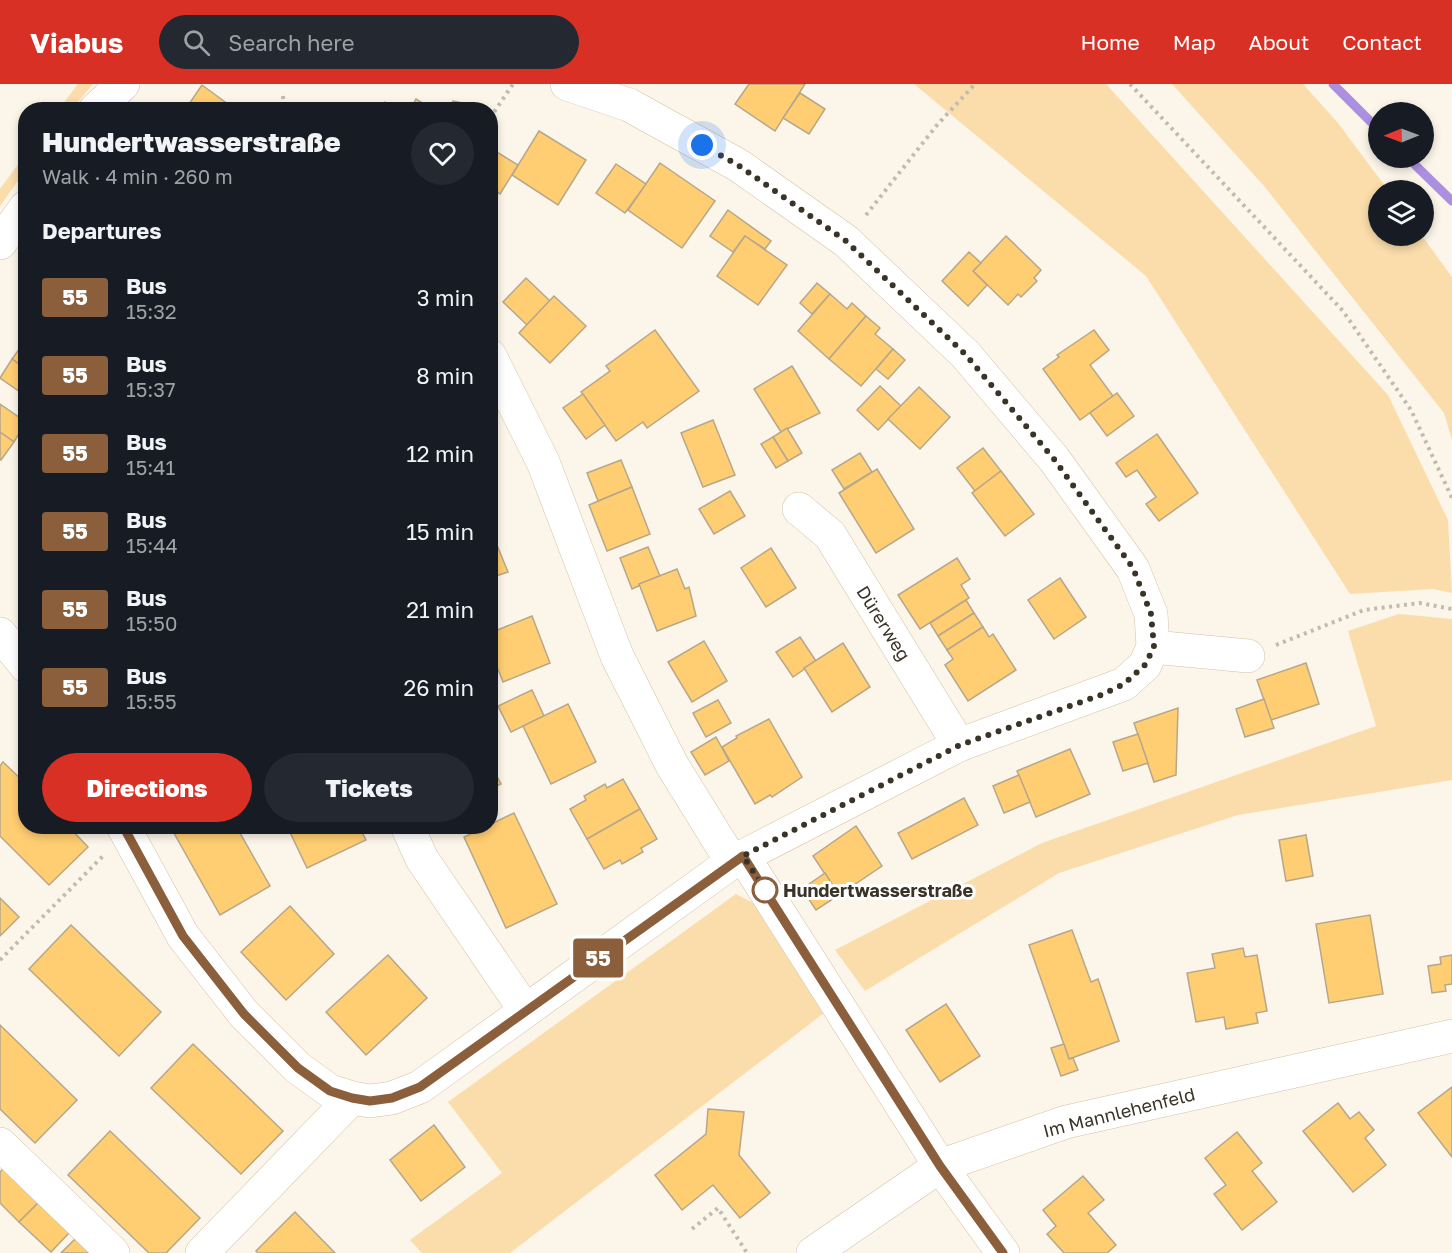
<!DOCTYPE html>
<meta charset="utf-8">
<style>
:root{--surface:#171b24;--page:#242831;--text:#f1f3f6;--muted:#9ea1a6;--accent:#d93025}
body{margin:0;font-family:"Golos Text",sans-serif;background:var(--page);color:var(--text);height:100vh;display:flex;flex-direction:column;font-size:22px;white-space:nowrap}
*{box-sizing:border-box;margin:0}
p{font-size:20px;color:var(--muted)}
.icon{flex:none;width:33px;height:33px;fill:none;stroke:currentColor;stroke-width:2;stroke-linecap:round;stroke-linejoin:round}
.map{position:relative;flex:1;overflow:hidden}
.panel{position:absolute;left:18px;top:18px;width:480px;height:732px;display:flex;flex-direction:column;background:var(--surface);border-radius:24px;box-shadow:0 3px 9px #0003}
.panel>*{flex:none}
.badge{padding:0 12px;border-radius:4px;font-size:21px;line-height:39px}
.needle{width:39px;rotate:269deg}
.fabs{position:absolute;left:1368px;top:18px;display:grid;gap:12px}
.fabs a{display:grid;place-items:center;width:66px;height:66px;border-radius:50%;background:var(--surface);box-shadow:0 3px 9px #0003;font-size:30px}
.you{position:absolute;width:30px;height:30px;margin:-15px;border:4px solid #fff;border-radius:50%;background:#1a73e8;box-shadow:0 0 0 9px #1a73e833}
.map>.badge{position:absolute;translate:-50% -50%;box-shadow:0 0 0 3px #fff}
h2{padding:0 24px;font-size:22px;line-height:54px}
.round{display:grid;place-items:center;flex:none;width:63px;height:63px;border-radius:32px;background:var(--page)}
.head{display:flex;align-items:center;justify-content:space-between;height:102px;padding:0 24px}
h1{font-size:28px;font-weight:800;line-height:45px}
.action{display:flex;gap:12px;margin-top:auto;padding:12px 24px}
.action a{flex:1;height:69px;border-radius:36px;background:var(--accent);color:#fff;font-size:24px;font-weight:800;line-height:69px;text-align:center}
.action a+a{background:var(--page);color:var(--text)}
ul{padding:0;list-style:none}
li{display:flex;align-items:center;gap:18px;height:78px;padding:0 24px}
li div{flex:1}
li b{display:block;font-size:22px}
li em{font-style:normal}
li .badge{min-width:66px;font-weight:700;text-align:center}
header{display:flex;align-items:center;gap:36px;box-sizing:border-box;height:84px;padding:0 30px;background:var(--accent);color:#fff}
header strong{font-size:28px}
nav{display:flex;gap:33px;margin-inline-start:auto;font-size:21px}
.search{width:420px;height:54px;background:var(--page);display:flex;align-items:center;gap:15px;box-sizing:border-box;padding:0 21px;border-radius:33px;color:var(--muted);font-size:22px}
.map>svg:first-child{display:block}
.green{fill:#faddab}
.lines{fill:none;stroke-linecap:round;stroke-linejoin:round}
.stream{stroke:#ad8fe2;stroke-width:9}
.building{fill:#ffce72;stroke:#b7a78a;stroke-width:1.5}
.minor-casing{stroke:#d3c2a5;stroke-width:34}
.path{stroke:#c1baae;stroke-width:4;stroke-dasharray:3 4.5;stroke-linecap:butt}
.minor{stroke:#fff;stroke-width:33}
.line-casing{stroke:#fff;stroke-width:14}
.line{stroke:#8b5e3c;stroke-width:9}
.walk{stroke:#3a3428;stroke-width:6;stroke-dasharray:0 10.8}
.stop-dot{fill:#fff;stroke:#8b5e3c;stroke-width:3}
.labels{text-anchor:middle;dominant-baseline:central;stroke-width:6;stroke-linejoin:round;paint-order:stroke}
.street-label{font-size:18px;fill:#3a3428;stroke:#fff}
.stop-label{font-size:18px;font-weight:bold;fill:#3a3428;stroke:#fff;text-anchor:start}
</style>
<header>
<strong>Viabus</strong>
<div class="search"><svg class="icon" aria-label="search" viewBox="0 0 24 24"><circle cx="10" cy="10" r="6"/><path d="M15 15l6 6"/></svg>Search here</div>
<nav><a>Home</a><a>Map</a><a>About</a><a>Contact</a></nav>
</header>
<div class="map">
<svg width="1452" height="1169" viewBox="0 0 1452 1169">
<rect width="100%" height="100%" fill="#fcf5e9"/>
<!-- green -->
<g class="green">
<polygon points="78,0 93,0 72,25 59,25"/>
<polygon points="914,0 1106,0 1388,311 1448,436 1452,509 1433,505 1350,510 1146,192"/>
<polygon points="1172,0 1303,0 1338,39 1388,106 1378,106 1378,152 1422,152 1452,193 1452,356 1444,329 1264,102"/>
<polygon points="25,71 25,87 0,122 0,105"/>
<polygon points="1399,530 1452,535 1452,696 1238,731 1059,789 865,907 835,866 1042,759 1376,642 1348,547"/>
<polygon points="736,810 759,822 824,929 510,1169 422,1169 410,1156 502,1089 448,1018"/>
</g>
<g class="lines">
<!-- stream -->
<g class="stream">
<polyline points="1333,0 1378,45"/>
<polyline points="1408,74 1452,117"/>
</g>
</g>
<!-- building -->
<g class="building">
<polygon points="749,0 805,0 775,47 735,20"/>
<polygon points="202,1 236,26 197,26 189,20"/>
<polygon points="800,9 825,25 809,50 783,34"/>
<polygon points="416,15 433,26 410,26"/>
<polygon points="453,17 486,24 448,26"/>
<polygon points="385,18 397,26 381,26"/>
<polygon points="539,47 586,76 558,121 512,91"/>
<polygon points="492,65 518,81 500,110 490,104"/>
<polygon points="660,79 715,117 682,164 628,126"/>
<polygon points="616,80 646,100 625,129 596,109"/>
<polygon points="728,126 771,157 765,165 745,152 733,168 710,152"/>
<polygon points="745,152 787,181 758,221 717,192"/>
<polygon points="1006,152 1041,186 1034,194 1037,197 1021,213 1018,210 1008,221 973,187"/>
<polygon points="969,168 981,179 973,187 987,201 968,222 942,197"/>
<polygon points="526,194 550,217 527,241 503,218"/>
<polygon points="817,199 830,210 812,230 800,219"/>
<polygon points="830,210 847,225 852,219 866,232 829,275 798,247"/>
<polygon points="554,212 586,242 550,279 519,249"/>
<polygon points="866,232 880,244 875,250 893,265 861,302 829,275"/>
<polygon points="655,246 699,307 647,344 643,338 616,357 581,308 610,287 606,282"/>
<polygon points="1094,246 1109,266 1090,281 1113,312 1080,336 1043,285 1059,273 1057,271"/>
<polygon points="25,257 26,257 26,285 12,275"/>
<polygon points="893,265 905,276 888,295 876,285"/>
<polygon points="12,275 26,285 26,312 0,294"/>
<polygon points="792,282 820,329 781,348 754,305"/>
<polygon points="880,302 901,322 878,346 857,326"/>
<polygon points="919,303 950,333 920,365 888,335"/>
<polygon points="1117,309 1134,332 1107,352 1090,329"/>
<polygon points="583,310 605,341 586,355 563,324"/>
<polygon points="0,320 26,338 14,358 0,348"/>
<polygon points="713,336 735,391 703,403 681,349"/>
<polygon points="787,344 802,369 788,377 773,353"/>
<polygon points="0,348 14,358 1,376 0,375"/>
<polygon points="1157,350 1198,409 1159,437 1146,420 1156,413 1137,386 1126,393 1116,379"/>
<polygon points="773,353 788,377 776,384 761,360"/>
<polygon points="983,364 1001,387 975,407 957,384"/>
<polygon points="860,369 872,388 844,405 832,386"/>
<polygon points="621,376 632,403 598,417 587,389"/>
<polygon points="877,385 914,445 876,469 839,409"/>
<polygon points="1001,387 1034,430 1005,452 972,409"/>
<polygon points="632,403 650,450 607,467 589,421"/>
<polygon points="730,407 745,432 714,450 699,425"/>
<polygon points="490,444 508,488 490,494"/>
<polygon points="648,463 660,492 632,505 620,474"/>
<polygon points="771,464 796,504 766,523 741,484"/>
<polygon points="957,474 970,495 961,501 969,514 920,545 898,511"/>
<polygon points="677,485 685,505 689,503 696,532 657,547 639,500"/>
<polygon points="1060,494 1086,533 1054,555 1028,516"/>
<polygon points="966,516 974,529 938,552 930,539"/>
<polygon points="974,529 983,543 947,566 938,552"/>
<polygon points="532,532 550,579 503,598 490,565 490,549"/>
<polygon points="983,543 989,553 993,550 1016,586 968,617 945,581 953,575 947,566"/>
<polygon points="800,553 816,577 793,593 776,568"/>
<polygon points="704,557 727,597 692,618 668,578"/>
<polygon points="843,559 870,603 832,628 804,584"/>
<polygon points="1306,579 1319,620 1271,636 1257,596"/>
<polygon points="532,606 544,632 511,648 498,622"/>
<polygon points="1264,615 1274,644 1245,653 1236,625"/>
<polygon points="718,616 731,639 706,653 693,629"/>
<polygon points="568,620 596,678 551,700 523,642"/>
<polygon points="1178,624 1176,691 1154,698 1134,639"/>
<polygon points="769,635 802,693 772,713 770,711 755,720 722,663 737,654 736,652"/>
<polygon points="1138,650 1148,679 1123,687 1113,658"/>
<polygon points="716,653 729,677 705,691 691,668"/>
<polygon points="1070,665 1090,710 1036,733 1017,687"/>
<polygon points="3,678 26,700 26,742 68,742 88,763 49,801 0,752 0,682"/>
<polygon points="490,679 501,700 490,705"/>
<polygon points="1019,691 1030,718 1004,729 993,702"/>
<polygon points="623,695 640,725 587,755 570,725 586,716 584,712 605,700 607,704"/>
<polygon points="964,714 978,741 912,775 898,749"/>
<polygon points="640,725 657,755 641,764 643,768 622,780 620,776 604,785 587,755"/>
<polygon points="514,729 557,820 506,844 464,753"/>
<polygon points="170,742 236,742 270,802 220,831"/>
<polygon points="287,742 359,742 366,756 307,784"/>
<polygon points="856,742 882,782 839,811 813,772"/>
<polygon points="1306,751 1313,792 1286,797 1279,756"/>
<polygon points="825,789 839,811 816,826 802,805"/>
<polygon points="0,814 19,833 0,852"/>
<polygon points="290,822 334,870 286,916 241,868"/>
<polygon points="1370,831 1383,910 1329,919 1316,840"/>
<polygon points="71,841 161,928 119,972 29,885"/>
<polygon points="1072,846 1091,898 1098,895 1119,957 1069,975 1029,861"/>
<polygon points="1243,864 1245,873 1257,871 1267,927 1256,929 1258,939 1226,945 1224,933 1196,938 1187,889 1215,884 1212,870"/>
<polygon points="388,871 427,914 366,971 326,928"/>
<polygon points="1452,871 1452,900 1445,901 1446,907 1432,909 1428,882 1441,880 1440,873"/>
<polygon points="946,920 980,972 940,998 906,946"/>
<polygon points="0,941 77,1016 35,1059 0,1025"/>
<polygon points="193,960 283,1047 241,1090 151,1004"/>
<polygon points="1064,960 1069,975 1073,974 1078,986 1061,992 1051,964"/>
<polygon points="1452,1003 1452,1073 1418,1029"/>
<polygon points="1338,1019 1350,1035 1359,1028 1374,1046 1365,1054 1386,1081 1353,1108 1303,1047"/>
<polygon points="708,1025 744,1028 739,1071 770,1109 740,1134 713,1101 682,1126 655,1091 706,1050"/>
<polygon points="434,1041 465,1083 421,1117 390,1076"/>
<polygon points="110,1047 200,1134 166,1169 149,1169 68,1091"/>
<polygon points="1237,1048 1262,1079 1252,1087 1277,1118 1242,1146 1214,1110 1226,1101 1205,1074"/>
<polygon points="3,1085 38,1119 19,1138 0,1119 0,1088"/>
<polygon points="1083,1092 1104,1116 1088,1129 1116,1161 1107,1169 1064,1169 1047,1150 1056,1142 1043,1126"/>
<polygon points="38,1119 69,1149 51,1168 19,1138"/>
<polygon points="295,1128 335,1169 258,1169 256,1167"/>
<polygon points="75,1155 90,1169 61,1169"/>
</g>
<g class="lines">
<!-- minor casing -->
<g class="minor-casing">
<g id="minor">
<polyline points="95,26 123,0"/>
<polyline points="0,159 26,123"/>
<polyline points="490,272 543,378 617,572 672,681 732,778"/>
<polyline points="799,425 830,451 959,661"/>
<polyline points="0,550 26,582"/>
<polyline points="1153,563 1248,572"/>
<polyline points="123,742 183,852 244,930 298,984 330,1007 352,1014 370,1017 392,1014 420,1003 732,778 959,661 1124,600 1145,581 1153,563 1151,530 1133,485 1054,375 965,270 846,157 738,81 629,21 567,0"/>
<polyline points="407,742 422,775 525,926"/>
<polyline points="743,772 940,1082 1003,1169"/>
<polyline points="0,1060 113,1169"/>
<polyline points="202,1169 352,1014"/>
<polyline points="813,1169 940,1082 1066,1038 1452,952"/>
</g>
</g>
<!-- path -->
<g class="path">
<polyline points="1130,0 1343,227 1411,326 1452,414"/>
<polyline points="283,12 284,26"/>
<polyline points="490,34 513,0"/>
<polyline points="866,131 937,41 975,0"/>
<polyline points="1276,561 1364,526 1420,519 1452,525"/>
<polyline points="0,876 103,772"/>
<polyline points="692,1145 718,1124 747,1169"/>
</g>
<!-- minor -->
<use href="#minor" class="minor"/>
</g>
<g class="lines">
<!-- line casing -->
<g class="line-casing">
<polyline id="line" points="123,742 183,852 244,930 298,984 330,1007 352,1014 370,1017 392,1014 420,1003 743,772 940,1082 1003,1169"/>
</g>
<!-- line -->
<use href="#line" class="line"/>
<!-- walk -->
<polyline class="walk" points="702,61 738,81 846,157 965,270 1054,375 1133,484 1151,530 1154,563 1145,581 1124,600 1101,611 960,661 743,772 768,810 765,806"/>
</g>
<!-- markers -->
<circle class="stop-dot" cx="765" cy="806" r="12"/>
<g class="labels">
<!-- street labels -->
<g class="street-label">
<text transform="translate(884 539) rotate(58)">Dürerweg</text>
<text transform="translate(1119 1028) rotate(-14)">Im Mannlehenfeld</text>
</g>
<!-- stop labels -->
<g class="stop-label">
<text x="783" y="806">Hundertwasserstraße</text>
</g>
</g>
</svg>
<div class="fabs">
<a><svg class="needle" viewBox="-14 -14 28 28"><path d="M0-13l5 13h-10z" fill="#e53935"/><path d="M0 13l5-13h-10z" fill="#9ea1a6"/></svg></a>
<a><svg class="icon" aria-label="layers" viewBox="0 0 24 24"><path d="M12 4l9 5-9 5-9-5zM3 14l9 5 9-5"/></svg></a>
</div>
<div class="you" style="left:702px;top:61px"></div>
<b class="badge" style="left:598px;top:874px;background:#8b5e3c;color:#fff">55</b>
<section class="panel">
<div class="head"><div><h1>Hundertwasserstraße</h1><p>Walk · 4 min · 260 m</p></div><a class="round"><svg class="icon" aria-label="heart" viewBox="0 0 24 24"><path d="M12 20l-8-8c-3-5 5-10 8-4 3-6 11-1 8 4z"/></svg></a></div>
<h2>Departures</h2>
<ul>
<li><span class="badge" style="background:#8b5e3c;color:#fff">55</span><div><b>Bus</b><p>15:32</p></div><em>3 min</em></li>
<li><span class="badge" style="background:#8b5e3c;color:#fff">55</span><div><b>Bus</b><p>15:37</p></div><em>8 min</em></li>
<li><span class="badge" style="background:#8b5e3c;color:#fff">55</span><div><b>Bus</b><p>15:41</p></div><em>12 min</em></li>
<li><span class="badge" style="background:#8b5e3c;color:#fff">55</span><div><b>Bus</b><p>15:44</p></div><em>15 min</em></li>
<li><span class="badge" style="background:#8b5e3c;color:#fff">55</span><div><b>Bus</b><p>15:50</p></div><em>21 min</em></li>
<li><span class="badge" style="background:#8b5e3c;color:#fff">55</span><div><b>Bus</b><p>15:55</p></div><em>26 min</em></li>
</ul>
<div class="action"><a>Directions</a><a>Tickets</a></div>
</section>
</div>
